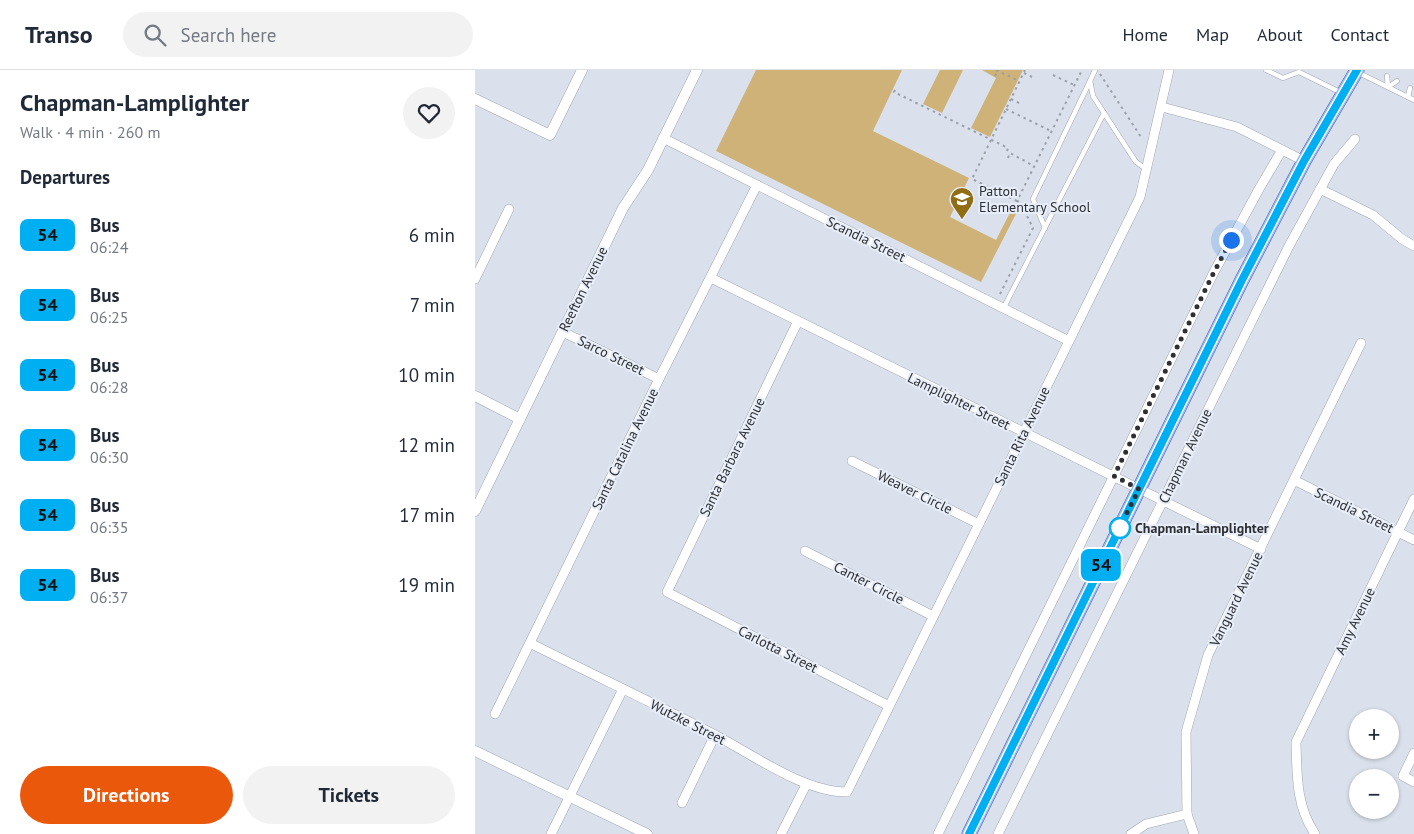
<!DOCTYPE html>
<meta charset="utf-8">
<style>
:root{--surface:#fff;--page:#f2f2f3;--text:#1f2937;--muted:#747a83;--line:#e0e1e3;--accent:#ea580c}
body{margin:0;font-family:"PT Sans",sans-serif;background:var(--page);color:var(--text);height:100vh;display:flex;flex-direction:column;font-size:19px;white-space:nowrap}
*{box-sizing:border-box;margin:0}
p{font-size:16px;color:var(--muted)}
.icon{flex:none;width:28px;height:28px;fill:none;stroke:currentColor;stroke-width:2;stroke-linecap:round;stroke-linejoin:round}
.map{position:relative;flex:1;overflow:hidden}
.sheet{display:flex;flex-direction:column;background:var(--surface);width:475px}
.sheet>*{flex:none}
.badge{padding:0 10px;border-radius:8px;font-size:18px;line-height:32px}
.tools{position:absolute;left:874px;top:639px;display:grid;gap:10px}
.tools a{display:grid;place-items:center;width:50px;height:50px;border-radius:50%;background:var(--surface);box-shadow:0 1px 4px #0004;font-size:25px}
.you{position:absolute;width:25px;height:25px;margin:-12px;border:4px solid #fff;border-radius:50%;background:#1a73e8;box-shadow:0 0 0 8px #1a73e833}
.map>.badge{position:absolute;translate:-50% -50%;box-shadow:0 0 0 2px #fff}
h2{padding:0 20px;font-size:19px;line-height:45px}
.round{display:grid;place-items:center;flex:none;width:52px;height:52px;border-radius:26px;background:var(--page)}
.headline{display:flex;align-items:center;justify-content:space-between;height:85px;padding:0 20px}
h1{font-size:24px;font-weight:700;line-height:38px}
.cta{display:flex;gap:10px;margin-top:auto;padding:10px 20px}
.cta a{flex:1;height:58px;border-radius:30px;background:var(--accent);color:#fff;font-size:20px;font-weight:700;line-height:58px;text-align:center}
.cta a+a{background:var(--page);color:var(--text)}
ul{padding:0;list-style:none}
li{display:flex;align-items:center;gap:15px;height:70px;padding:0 20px}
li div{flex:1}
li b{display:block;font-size:19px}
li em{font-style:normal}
li .badge{min-width:55px;font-weight:700;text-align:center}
header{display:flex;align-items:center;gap:30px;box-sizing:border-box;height:70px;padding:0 25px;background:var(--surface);border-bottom:1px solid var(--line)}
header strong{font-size:24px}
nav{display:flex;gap:28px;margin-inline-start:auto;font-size:18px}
.search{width:350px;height:45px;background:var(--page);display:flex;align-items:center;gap:12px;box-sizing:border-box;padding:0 18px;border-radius:28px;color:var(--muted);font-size:19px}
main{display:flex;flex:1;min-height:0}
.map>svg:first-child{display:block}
.green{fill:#ceb278}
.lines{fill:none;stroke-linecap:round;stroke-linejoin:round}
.service-casing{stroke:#a0a5b0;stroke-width:5.5}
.minor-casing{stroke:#a0a5b0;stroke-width:10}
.tertiary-casing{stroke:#a0a5b0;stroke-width:11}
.primary-casing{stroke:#4a67ac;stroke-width:15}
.path{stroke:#9b9fa8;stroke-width:2;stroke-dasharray:2.5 4;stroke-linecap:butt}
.service{stroke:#fff;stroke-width:4.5}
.minor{stroke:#fff;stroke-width:9}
.tertiary{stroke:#fff;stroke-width:10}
.primary{stroke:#9bb6f4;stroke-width:14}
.line-casing{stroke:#fff;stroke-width:11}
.line{stroke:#00aff2;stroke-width:8}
.walk{stroke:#2d2f33;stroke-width:5;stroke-dasharray:0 9}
.stop-dot{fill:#fff;stroke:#00aff2;stroke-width:2.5}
.labels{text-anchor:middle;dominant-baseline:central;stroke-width:4;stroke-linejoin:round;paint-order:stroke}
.poi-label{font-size:14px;fill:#2d2f33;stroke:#e8eef9;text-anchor:start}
.street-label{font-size:14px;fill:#2d2f33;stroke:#e8eef9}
.stop-label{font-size:14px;font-weight:bold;fill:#2d2f33;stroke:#e8eef9;text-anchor:start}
</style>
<header>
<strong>Transo</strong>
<div class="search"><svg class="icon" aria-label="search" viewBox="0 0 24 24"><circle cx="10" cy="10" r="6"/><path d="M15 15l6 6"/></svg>Search here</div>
<nav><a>Home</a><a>Map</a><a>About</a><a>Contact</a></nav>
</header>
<main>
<section class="sheet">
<div class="headline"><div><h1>Chapman-Lamplighter</h1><p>Walk · 4 min · 260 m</p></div><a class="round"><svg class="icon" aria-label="heart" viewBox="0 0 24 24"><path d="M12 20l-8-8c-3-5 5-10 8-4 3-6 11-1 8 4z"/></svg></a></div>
<h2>Departures</h2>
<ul>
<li><span class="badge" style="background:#00aff2;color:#111">54</span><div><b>Bus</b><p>06:24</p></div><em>6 min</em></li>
<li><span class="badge" style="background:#00aff2;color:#111">54</span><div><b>Bus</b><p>06:25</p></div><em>7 min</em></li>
<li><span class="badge" style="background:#00aff2;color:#111">54</span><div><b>Bus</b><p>06:28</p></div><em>10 min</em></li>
<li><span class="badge" style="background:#00aff2;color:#111">54</span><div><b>Bus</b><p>06:30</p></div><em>12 min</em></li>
<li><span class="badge" style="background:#00aff2;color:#111">54</span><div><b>Bus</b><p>06:35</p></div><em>17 min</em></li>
<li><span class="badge" style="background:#00aff2;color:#111">54</span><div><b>Bus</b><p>06:37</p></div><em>19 min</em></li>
</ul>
<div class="cta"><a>Directions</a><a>Tickets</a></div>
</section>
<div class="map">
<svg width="939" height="764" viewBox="0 0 939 764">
<rect width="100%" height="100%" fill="#dbe1ec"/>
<!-- green -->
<g class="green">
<polygon points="281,0 427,0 398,61 494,108 475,147 521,170 539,135 544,138 506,212 241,81"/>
<polygon points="465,0 488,0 467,43 448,34"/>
<polygon points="507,0 548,0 515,67 496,58 521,8"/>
</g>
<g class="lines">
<!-- service casing -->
<g class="service-casing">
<g id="service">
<polyline points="791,0 808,8 824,2 867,23"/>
<polyline points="882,2 939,30"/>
<polyline points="912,6 913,17"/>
<polyline points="615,11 620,0"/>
<polyline points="913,17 922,11"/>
<polyline points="933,27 935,18"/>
<polyline points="570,158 558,129 615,11 618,26 629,43 661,92 671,99"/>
<polyline points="529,237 629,43"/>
</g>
</g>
<!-- minor casing -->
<g class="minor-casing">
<g id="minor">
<polyline points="687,37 762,57 829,91"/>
<polyline points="188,68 594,271"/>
<polyline points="845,119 898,145 927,169 939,176"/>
<polyline points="236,208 786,479"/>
<polyline points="0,209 34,139"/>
<polyline points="323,251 192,522 414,636"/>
<polyline points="88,262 184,309"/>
<polyline points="377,391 504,454"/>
<polyline points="819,410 939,470"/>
<polyline points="330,481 458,546"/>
<path d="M55 573C116 604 179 633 240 665 279 685 328 722 372 722L665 127 694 0"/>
<polyline points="20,644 184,309 282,115"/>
<polyline points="939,683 928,706 939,712"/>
<polyline points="207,733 240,665"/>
<polyline points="76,764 148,619"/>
<polyline points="306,764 331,715"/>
<polyline points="463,764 738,204 784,119 807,80"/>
<polyline points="523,764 814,176 859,94 880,69"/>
<polyline points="656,764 671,754 712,744"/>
<polyline points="719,764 712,744 711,662 733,585 886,273"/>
<path d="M840 764C821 736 822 705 821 672L939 429"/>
</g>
</g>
<!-- tertiary casing -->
<g class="tertiary-casing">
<g id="tertiary">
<polyline points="0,29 75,65 107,0"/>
<polyline points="0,326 45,349"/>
<polyline points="0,441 148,138 173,100 222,0"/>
<polyline points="0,681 172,764"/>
</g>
</g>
<!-- primary casing -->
<g class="primary-casing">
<polyline id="primary" points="494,764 767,210 829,91 882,0"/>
</g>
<!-- path -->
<g class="path">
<polyline points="521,0 544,11"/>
<polyline points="549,3 557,7"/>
<polyline points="625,4 666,67"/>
<polyline points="578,5 599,15"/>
<polyline points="520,6 523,0"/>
<polyline points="420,20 419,22 533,78 532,81"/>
<polyline points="536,29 544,33"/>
<polyline points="531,39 576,61"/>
<polyline points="533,88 535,83 559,96"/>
<polyline points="542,131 497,109 550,0"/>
<polyline points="525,224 558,158 545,132 542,131 607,0"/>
</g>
<!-- service -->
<use href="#service" class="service"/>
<!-- minor -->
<use href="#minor" class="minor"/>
<!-- tertiary -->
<use href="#tertiary" class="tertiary"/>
<!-- primary -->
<use href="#primary" class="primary"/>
</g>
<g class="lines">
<!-- line casing -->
<g class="line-casing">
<polyline id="line" points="494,764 767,210 829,91 882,0"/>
</g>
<!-- line -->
<use href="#line" class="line"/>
<!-- walk -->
<polyline class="walk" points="645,458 642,462 664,419 639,406 738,204 756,170"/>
</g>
<!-- icons -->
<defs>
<g id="school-pin" transform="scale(1.25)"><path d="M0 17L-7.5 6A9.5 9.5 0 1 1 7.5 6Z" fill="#906c12" stroke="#e8eef9"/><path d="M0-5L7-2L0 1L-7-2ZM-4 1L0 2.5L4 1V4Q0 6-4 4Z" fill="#fff"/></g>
</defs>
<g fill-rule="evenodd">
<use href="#school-pin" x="487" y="129"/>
</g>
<!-- markers -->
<circle class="stop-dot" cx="645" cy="458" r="10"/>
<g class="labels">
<!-- poi labels -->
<g class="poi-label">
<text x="504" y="121">Patton<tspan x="504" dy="16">Elementary School</tspan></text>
</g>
<!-- street labels -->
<g class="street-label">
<text transform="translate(391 169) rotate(26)">Scandia Street</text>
<text transform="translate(108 219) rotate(-64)">Reefton Avenue</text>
<text transform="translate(136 285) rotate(26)">Sarco Street</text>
<text transform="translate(484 331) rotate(26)">Lamplighter Street</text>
<text transform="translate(547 366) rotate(-64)">Santa Rita Avenue</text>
<text transform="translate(150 379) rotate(-64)">Santa Catalina Avenue</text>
<text transform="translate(710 386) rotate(-64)">Chapman Avenue</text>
<text transform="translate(257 387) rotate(-64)">Santa Barbara Avenue</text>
<text transform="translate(440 422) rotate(26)">Weaver Circle</text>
<text transform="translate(879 440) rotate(26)">Scandia Street</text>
<text transform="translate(394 513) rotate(27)">Canter Circle</text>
<text transform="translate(761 529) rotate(-64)">Vanguard Avenue</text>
<text transform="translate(880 551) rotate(-64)">Amy Avenue</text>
<text transform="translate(303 579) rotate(27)">Carlotta Street</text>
<text transform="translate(213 652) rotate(27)">Wutzke Street</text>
</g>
<!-- stop labels -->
<g class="stop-label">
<text x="660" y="458">Chapman-Lamplighter</text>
</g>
</g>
</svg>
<div class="tools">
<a>+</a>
<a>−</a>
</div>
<div class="you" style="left:756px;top:170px"></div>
<b class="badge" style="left:626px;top:495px;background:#00aff2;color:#111">54</b>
</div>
</main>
